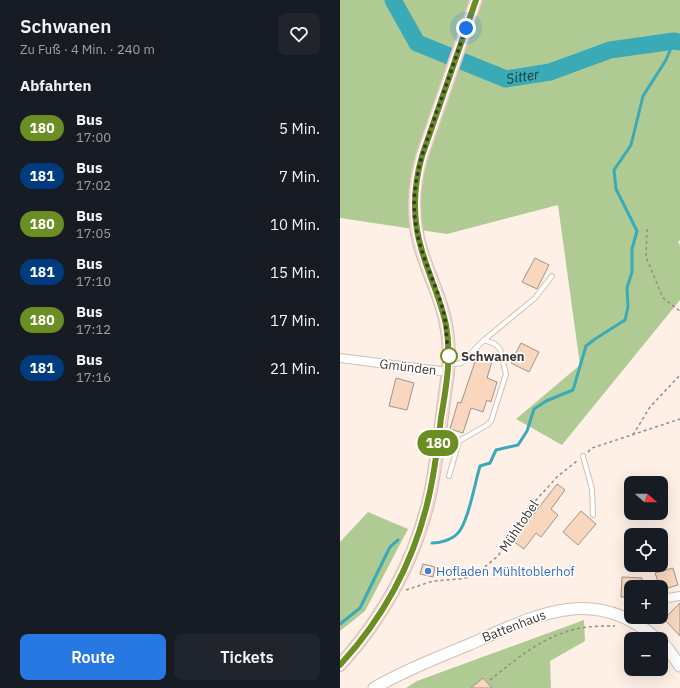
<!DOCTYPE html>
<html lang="de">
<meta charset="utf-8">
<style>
:root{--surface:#171b24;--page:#20242c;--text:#f1f3f6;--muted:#9ea1a6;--accent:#2878e4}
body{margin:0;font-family:"IBM Plex Sans",sans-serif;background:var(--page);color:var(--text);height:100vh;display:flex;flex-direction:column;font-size:15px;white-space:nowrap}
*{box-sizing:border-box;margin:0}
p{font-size:13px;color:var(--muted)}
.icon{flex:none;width:22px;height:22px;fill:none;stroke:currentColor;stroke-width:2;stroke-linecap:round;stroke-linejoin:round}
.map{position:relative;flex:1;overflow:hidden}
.sheet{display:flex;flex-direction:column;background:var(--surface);width:340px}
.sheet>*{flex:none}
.badge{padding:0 8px;border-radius:13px;font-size:14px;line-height:26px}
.needle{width:26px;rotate:110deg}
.buttons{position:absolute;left:284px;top:476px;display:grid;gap:8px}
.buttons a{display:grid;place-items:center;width:44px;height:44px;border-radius:8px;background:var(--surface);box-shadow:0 4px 16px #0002;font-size:20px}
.you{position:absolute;width:20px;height:20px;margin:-10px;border:3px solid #fff;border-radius:50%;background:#1a73e8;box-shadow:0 0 0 6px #1a73e833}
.map>.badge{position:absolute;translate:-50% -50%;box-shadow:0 0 0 2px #fff}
h2{padding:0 20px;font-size:15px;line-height:36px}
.round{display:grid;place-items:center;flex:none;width:42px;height:42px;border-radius:8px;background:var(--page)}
.headline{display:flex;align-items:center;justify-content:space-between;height:68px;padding:0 20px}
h1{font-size:19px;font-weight:600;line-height:30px}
.button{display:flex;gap:8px;margin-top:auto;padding:8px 20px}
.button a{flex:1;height:46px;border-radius:8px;background:var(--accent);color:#fff;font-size:16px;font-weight:600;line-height:46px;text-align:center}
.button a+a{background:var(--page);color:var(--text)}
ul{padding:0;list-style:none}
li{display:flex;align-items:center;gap:12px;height:48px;padding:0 20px}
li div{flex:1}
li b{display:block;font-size:15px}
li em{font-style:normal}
li .badge{min-width:44px;font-weight:700;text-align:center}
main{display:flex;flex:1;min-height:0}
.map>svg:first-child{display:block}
.green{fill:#afcb93}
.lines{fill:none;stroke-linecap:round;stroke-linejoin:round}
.stream{stroke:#3aaab7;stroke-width:3}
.river{stroke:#3aaab7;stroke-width:17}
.building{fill:#f8d7be;stroke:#a39388}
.service-casing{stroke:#d0c0b4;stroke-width:6}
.minor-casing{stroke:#d0c0b4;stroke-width:10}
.tertiary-casing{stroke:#d0c0b4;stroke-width:13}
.secondary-casing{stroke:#d0c0b4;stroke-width:14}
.path{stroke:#958b84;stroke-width:1.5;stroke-dasharray:3 3;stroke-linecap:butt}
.service{stroke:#fff;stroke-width:4}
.minor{stroke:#fff;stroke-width:8}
.tertiary{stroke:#fff;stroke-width:11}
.secondary{stroke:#f8d8d6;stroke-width:12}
.line-casing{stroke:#fff;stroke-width:9}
.line{stroke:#6b8e23;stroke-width:6}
.walk{stroke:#3d3732;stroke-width:4;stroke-dasharray:0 7.2}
.stop-dot{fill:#fff;stroke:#6b8e23;stroke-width:2}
.shop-dot{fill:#3f7fe0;stroke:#fff;stroke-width:1.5}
.labels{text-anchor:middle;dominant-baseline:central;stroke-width:3;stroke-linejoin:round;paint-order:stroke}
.stop-label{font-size:13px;font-weight:bold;fill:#3d3732;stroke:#fff;text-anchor:start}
.street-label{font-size:13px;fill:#3d3732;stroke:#fff}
.shop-label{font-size:13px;fill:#366cbe;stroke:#fff;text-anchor:start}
.water-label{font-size:14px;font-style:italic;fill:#1f383b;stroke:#fff}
</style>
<main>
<section class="sheet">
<div class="headline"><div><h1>Schwanen</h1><p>Zu Fuß · 4 Min. · 240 m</p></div><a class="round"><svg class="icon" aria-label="heart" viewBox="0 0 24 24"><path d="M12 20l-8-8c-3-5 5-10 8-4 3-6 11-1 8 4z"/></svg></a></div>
<h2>Abfahrten</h2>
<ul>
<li><span class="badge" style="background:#6b8e23;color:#fff">180</span><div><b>Bus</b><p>17:00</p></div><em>5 Min.</em></li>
<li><span class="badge" style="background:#003b80;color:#fff">181</span><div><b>Bus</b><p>17:02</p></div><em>7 Min.</em></li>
<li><span class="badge" style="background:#6b8e23;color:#fff">180</span><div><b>Bus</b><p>17:05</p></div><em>10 Min.</em></li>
<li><span class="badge" style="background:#003b80;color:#fff">181</span><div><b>Bus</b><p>17:10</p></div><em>15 Min.</em></li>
<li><span class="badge" style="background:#6b8e23;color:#fff">180</span><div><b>Bus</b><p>17:12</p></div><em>17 Min.</em></li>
<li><span class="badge" style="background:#003b80;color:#fff">181</span><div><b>Bus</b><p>17:16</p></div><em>21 Min.</em></li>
</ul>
<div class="button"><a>Route</a><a>Tickets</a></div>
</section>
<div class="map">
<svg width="340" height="688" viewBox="0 0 340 688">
<rect width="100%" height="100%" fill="#fef0e6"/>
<!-- green -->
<g class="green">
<polygon points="0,0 340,0 340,240 338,242 340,245 340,300 222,445 176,419 240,365 218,205 107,234 0,218"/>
<polygon points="28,512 68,529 25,611 0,631 0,542"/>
<polygon points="244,620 245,641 210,661 211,688 66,688 77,681"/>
</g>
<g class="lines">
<!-- stream -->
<g class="stream">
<path d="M92 543C100 543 111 540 117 534 128 524 135 482 140 466L150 463 156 450 178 445 187 431 194 409 206 401 233 390 246 346 255 339 285 320 288 307 287 288 292 272V249L297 231 276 189 274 170 291 145 303 96 326 60 334 41"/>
<polyline points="0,624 20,608 50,547 58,540"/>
</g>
<!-- river -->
<path class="river" id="s1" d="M53 0 77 43 166 79 210 72 270 50 334 41 340 42"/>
</g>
<!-- building -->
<g class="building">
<polygon points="195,258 209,265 197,289 182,282"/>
<polygon points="181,343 199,352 189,372 171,363"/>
<polygon points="138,353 153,358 147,378 157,382 151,402 147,400 143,412 131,408 123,433 110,429 118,402 121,403"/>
<polygon points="56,378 74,383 67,410 49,406"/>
<polygon points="217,484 225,490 211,509 218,515 201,537 196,533 184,549 173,541"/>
<polygon points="241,511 256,524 238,545 223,532"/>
<polygon points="83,564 95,567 93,577 80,574"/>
<polygon points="333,568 338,585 321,590 315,573"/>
<polygon points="282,577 302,578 302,587 291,587 291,597 281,597"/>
<polygon points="340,603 340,636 324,619"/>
<polygon points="143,678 152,688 131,688"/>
</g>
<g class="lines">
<!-- service casing -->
<g class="service-casing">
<g id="service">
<polyline points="110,365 121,363 144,340 195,298 212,276"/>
<polyline points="243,456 252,489 253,515"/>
<polyline points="109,476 119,441 147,425 151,421 166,374 160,349 155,344 144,340"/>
</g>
</g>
<!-- minor casing -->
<g class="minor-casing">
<g id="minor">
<polyline points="0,358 108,372"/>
<polyline points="321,599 340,596"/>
<polyline points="287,619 291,610"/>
</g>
</g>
<!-- tertiary casing -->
<g class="tertiary-casing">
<g id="tertiary">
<polyline points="321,642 328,649 340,666"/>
<path d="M34 688C64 671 96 658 128 645 194 616 253 583 317 639"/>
</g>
</g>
<!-- secondary casing -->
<g class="secondary-casing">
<path id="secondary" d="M0 665C44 617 76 558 90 495 98 454 102 413 108 372 110 351 108 328 102 308 95 284 83 262 78 238 72 210 74 183 82 156L136 0"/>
</g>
<!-- path -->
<g class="path">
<polyline points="307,229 306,257 323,298 340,311"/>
<polyline points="293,435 310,407 340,375"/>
<polyline points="248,452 252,448 340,419"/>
<polyline points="66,590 93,581 120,579 134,576 158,556 187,510 218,476 237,461"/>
<path d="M150 680C179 657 204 635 241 628 252 626 264 626 275 626"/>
</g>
<!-- service -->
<use href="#service" class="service"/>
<!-- minor -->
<use href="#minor" class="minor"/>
<!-- tertiary -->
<use href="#tertiary" class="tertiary"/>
<!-- secondary -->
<use href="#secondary" class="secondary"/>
</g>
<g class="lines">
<!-- line casing -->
<g class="line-casing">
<path id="line" d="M0 665C44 617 75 559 89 496 95 470 98 444 101 418 106 388 112 357 106 325 101 300 89 276 82 251 72 219 73 188 82 156L136 0"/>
</g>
<!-- line -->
<use href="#line" class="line"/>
<!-- walk -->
<path class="walk" d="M109 356C106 345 107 324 103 310 95 281 80 255 76 226 69 185 84 149 97 111 107 84 116 56 126 28"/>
</g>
<!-- markers -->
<circle class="stop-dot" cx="109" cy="356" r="8"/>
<circle class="shop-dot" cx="88" cy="571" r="4"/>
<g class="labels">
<!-- stop labels -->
<g class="stop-label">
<text x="121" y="356">Schwanen</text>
</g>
<!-- street labels -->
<g class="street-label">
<text transform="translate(68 367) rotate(7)">Gmünden</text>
<text transform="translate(179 526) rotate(-56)">Mühltobel</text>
<text transform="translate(174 626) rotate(-21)">Battenhaus</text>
</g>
<!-- shop labels -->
<g class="shop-label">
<text x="96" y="571">Hofladen Mühltoblerhof</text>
</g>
<!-- water labels -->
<g class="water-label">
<text stroke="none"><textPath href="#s1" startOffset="162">Sitter</textPath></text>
</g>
</g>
</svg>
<div class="buttons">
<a><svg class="needle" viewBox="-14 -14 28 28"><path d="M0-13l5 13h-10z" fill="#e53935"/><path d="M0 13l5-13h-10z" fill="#9ea1a6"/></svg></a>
<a><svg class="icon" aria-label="locate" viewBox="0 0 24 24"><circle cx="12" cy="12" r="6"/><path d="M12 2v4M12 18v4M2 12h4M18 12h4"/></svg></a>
<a>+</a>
<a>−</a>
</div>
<div class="you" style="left:126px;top:28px"></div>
<b class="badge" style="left:98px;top:443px;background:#6b8e23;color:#fff">180</b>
</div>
</main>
